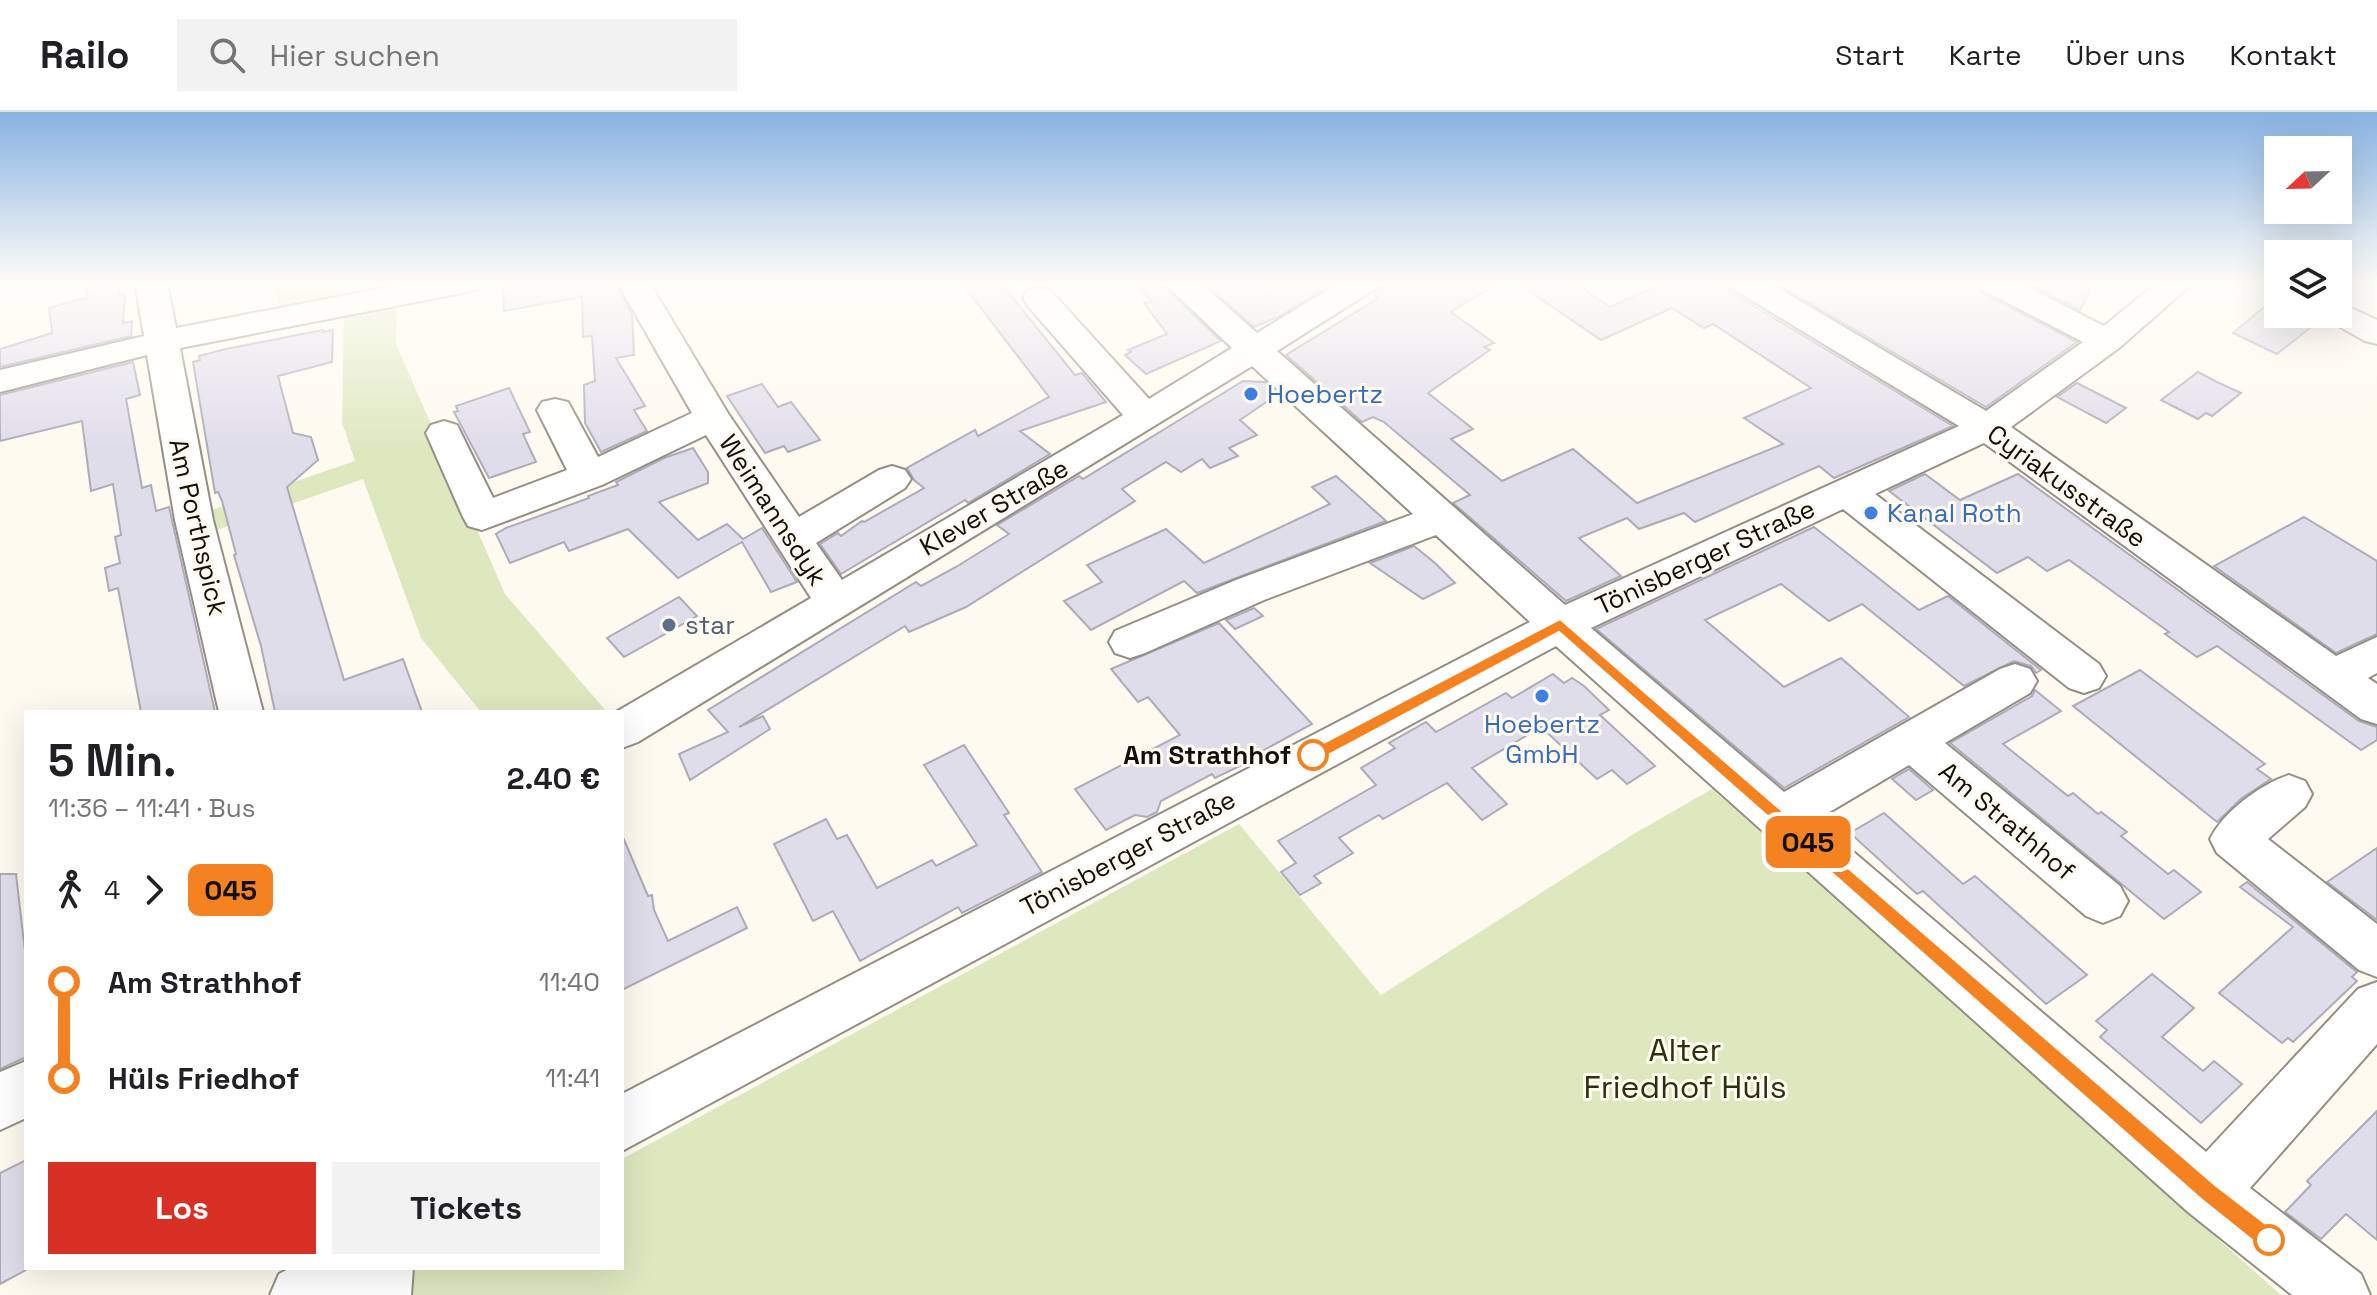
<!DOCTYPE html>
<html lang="de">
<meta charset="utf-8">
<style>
:root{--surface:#fff;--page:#f2f2f2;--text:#202124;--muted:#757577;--line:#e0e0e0;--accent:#d93025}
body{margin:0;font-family:"Space Grotesk",sans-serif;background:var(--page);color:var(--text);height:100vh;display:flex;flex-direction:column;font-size:30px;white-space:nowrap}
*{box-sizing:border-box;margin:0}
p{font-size:26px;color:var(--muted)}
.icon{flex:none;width:44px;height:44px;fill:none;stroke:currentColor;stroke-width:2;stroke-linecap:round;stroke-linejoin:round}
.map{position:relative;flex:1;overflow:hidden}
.sheet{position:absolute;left:24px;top:598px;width:600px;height:560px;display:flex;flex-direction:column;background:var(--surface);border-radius:0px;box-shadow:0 8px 32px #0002}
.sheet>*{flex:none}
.badge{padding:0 16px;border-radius:12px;font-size:28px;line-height:52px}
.needle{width:52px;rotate:248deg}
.tools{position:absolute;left:2264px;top:24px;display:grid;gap:16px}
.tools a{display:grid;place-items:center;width:88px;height:88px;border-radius:0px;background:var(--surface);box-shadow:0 8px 32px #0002;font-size:40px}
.map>.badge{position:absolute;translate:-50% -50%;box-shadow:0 0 0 4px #fff}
.legs{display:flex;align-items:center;gap:12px;height:88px;padding:0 24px;font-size:26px}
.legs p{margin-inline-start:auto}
.head{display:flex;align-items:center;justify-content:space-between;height:136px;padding:0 24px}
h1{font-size:44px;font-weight:800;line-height:60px}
.cta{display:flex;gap:16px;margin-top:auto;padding:16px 24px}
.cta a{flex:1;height:92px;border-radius:0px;background:var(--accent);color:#fff;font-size:32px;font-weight:800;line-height:92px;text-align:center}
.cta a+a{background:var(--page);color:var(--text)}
ul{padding:0 24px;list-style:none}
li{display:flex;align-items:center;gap:28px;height:96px;font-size:30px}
li i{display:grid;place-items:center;width:12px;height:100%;margin:0 10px;background:currentColor}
li i::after{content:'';width:20px;height:20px;margin:-10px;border:6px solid;border-radius:50%;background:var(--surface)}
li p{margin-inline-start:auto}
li:first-child i{background:linear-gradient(#0000 50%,currentColor 0)}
li:last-child i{background:linear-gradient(currentColor 50%,#0000 0)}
header{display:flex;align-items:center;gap:48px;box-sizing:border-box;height:112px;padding:0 40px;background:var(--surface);border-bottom:2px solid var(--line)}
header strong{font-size:38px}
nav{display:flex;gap:44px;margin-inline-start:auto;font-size:28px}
.search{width:560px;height:72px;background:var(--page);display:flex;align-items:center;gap:20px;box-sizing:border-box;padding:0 28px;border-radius:0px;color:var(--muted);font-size:30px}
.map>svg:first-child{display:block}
.green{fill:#dee8bf}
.building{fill:#e0ddeb;stroke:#adabb8;stroke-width:2}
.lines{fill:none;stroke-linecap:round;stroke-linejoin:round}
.minor-casing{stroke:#948e83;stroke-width:4}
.minor{fill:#fff;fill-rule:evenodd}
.line-1{fill:#f58220;stroke:#fff;stroke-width:2}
.shop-dot{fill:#3f7fe0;stroke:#fffaef;stroke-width:3}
.service-dot{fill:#5c6f8a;stroke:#fffaef;stroke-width:3}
.stop-1-dot{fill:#fff;stroke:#f58220;stroke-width:4}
.labels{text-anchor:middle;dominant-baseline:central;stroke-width:6;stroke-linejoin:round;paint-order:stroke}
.shop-label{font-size:26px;fill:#366cbe;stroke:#fffaef;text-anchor:start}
.street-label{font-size:26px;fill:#110f0b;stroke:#fffaef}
.service-label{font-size:26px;fill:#4e5e75;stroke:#fffaef;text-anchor:start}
.stop-label{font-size:26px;font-weight:bold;fill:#110f0b;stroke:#fffaef;text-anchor:end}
.near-park-label{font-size:32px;fill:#2b310c;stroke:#fffaef}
</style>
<header>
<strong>Railo</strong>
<div class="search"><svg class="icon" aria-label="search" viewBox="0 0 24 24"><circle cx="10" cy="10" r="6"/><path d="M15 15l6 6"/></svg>Hier suchen</div>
<nav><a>Start</a><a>Karte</a><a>Über uns</a><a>Kontakt</a></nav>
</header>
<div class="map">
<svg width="2377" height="1183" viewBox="0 0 2377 1183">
<rect width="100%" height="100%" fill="#fffaef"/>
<!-- green -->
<g class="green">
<polygon points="273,170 388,170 387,179 282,200"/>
<polygon points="397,193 396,232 505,482 607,600 481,600 421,526 363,367 214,419 209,399 355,349 342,310 344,204"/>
<polygon points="1712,677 2281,1183 395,1183 394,1170 421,1156 622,1156 622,1047 1239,712 1381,883 1632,723"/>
</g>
<!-- building -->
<g class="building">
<polygon points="83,170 118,170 120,184 125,182 123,211 132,209 131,224 0,255 0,237 52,221 49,196 88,185"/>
<polygon points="522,170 614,170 632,202 634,243 616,246 645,294 634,298 647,319 601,340 585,311 584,273 595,269 592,224 583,225 582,185 504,199 503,174"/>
<polygon points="961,170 1000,170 1075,263 1082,261 1106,290 1020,319 1050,342 968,391 965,388 841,462 820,432 838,421 841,424 862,409 864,410 924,376 914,368 907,356 975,318 978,324 1049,285"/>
<polygon points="1134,170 1160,170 1221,229 1146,262 1125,243 1131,240 1128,238 1167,222 1144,191 1152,189"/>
<polygon points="1204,170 1335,170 1280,204 1254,215"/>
<polygon points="1383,170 1500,170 1451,200 1494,231 1484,235 1490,238 1428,281 1473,317 1451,327 1502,369 1573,337 1637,391 1783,332 1744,306 1811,276 1713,212 1704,216 1672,196 1601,228 1516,170 1573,170 1610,195 1665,170 1725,170 1731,180 1953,314 1834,366 1819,354 1695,410 1684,401 1639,417 1627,406 1579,426 1621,464 1566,489 1453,391 1470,383 1384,310 1373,305 1362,310 1286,243 1377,187 1374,181"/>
<polygon points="1774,170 1973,170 1980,180 2077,230 1986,295"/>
<polygon points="2025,170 2094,170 2080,198"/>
<polygon points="2269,191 2278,196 2278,202 2292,202 2315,212 2277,242 2233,221"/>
<polygon points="323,218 323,220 333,218 332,250 278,264 293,321 311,325 318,348 287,375 344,568 403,547 422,600 275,600 261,534 234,443 236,442 222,389 218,380 215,381 193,250 200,248 199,244 226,237"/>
<polygon points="133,250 140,283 126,287 142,376 151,373 156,399 169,395 215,600 141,600 118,476 109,479 105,456 120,451 115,425 121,423 113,372 91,379 82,309 0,329 0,283"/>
<polygon points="2198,260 2217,270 2241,281 2212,304 2206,301 2198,307 2161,288"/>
<polygon points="1243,269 1265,270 1278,282 1240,308 1257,323 1229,336 1238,344 1210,356 1202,347 1181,360 1166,350 1122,377 1135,389 966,495 909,520 905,514 739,615 763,604 770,617 690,668 679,642 728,620 708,598 916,470 921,474 956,455 1009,422 997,413 1079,364 1083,367"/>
<polygon points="2077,271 2126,296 2106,311 2057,285"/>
<polygon points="762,272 778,295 791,290 820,328 788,340 784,334 765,341 727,284"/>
<polygon points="509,276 530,320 523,322 536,350 489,366 454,300 458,299 456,294"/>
<polygon points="693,336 708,360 708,371 659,390 698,428 727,412 743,427 762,416 797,470 771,480 742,430 678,466 628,417 569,439 564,430 510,451 496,422 506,416 589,386 588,384 618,373 616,370 664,346"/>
<polygon points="1925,362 1960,388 2018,362 2359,609 2377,615 2377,628 2361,638 2217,534 2197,545 2165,522 2169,520 2069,448 2047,459 2028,445 1997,461 1889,379"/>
<polygon points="1336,364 1386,409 1197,481 1184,469 1091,518 1064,489 1102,470 1087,453 1166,417 1204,451 1330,392 1312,375"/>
<polygon points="2304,405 2377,449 2377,522 2336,541 2214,454"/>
<polygon points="1814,415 1919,498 1948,484 2041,558 2036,561 2031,554 2014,549 1964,574 1862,492 1829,509 1781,472 1705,508 1784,575 1841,546 1909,605 1784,676 1596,517"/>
<polygon points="1414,434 1435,451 1455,471 1423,487 1370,451"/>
<polygon points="679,485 697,504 624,545 607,526"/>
<polygon points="1254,496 1263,504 1235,517 1226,508"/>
<polygon points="1219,511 1312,612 1240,651 1242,653 1215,666 1212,662 1161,689 1157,700 1147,705 1135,703 1106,718 1075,677 1180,623 1148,585 1138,590 1111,557"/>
<polygon points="2140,558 2265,652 2257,657 2271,667 2242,686 2217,710 2073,594"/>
<polygon points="1553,562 1564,571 1572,566 1584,574 1609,598 1600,603 1655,654 1627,672 1612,658 1597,667 1541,615 1472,656 1507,692 1482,708 1447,671 1383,707 1379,703 1339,726 1353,741 1314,764 1321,771 1300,783 1281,760 1296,751 1278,729 1376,673 1361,656 1395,636 1389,631 1426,610 1436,620 1506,581 1512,586"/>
<polygon points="2035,578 2061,599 2003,632 2068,684 2073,681 2098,702 2101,700 2127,720 2121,724 2168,762 2174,758 2201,780 2164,807 1950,631 2032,584"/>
<polygon points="964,633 1009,701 1004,703 1042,760 962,801 958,795 860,849 833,799 813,809 774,732 826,707 837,727 847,723 877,776 932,748 936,754 977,733 924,653"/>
<polygon points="1909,657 1933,678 1916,688 1892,667"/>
<polygon points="1884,701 1963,772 1975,764 2087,863 2046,892 1923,779 1917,782 1850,721"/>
<polygon points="622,723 648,784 652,783 654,798 668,829 737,795 747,816 622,878"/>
<polygon points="2377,736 2377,808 2327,770"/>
<polygon points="0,762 16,762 26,848 26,945 0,957"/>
<polygon points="2247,770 2357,860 2352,865 2357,869 2293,930 2288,926 2282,931 2219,881 2293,815 2240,775"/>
<polygon points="2152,862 2194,896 2162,925 2203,959 2214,949 2242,972 2201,1011 2100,925 2107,918 2096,909"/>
<polygon points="2377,999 2377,1128 2346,1102 2321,1127 2285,1100 2311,1073 2307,1069"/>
<polygon points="26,1048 26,1158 0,1172 0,1061"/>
</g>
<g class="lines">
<!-- minor casing -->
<g class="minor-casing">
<g id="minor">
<polygon points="135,170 167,170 176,216 415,170 483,170 478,177 467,180 180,236 213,408 263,600 219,600 175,408 147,243 0,280 0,258 144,224"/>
<polygon points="617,170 649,170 729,303 799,405 879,358 892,354 905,358 911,367 905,376 816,431 842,468 1123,303 1027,193 1023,186 1027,179 1039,176 1051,179 1149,287 1232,236 1163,170 1199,170 1257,221 1341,170 1380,170 1375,177 1277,239 1565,493 1959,314 1733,177 1728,170 1768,170 1986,299 2083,230 1981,177 1976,170 2018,170 2104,214 2158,170 2194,170 2119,236 2011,315 2336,544 2377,525 2377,561 2368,566 2377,572 2377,612 2361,607 1984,331 1875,382 2099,552 2106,564 2099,576 2084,581 2069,576 1843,397 1591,516 1784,680 2000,557 2015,552 2030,557 2037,569 2030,581 1945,631 2120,774 2128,789 2120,804 2103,811 2086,804 1909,653 1816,708 2206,1040 2358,877 2377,870 2377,932 2250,1076 2361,1162 2370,1183 2292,1183 2188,1100 1556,534 622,1039 622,982 1530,510 1436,423 1264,488 1145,541 1130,546 1115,541 1109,530 1115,519 1236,468 1413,402 1252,254 638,630 622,636 622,600 616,600 811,486 706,323 602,373 482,418 468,414 463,405 426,321 431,313 444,309 457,313 493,386 567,358 537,298 542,290 555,287 568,290 598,345 692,301"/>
<polygon points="2338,190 2377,208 2377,232 2365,229 2326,207 2323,202 2338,202"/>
<path d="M2289 663 2305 669 2312 682 2305 695 2268 727 2377 812V865L2359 858 2217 741 2210 727C2223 700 2261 672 2289 663Z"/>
<polygon points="26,949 26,1006 0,1018 0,960"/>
<polygon points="290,1156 413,1156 411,1183 270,1183 279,1162"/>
</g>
</g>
<!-- minor -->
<use href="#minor" class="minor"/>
</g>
<!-- sky -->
<linearGradient id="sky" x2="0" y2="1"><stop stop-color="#87b2e1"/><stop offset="0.51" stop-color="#fffdf8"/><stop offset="1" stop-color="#fffdf8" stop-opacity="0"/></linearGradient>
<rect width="2377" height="336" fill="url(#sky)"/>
<!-- line-1 -->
<polygon class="line-1" points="1560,507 2215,1073 2276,1120 2279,1128 2276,1135 2269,1138 2261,1135 2201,1087 1559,520 1319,648 1308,648 1308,639"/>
<!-- markers -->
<g class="shop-dot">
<circle cx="1251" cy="282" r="8"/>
<circle cx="1871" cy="401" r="8"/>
<circle cx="1542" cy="584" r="8"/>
</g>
<circle class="service-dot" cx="669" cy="513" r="8"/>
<g class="stop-1-dot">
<circle cx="1313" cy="643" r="14"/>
<circle cx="2269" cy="1128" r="14"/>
</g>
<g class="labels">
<!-- shop labels -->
<g class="shop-label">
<text x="1267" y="282">Hoebertz</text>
<text x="1887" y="401">Kanal Roth</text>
<text x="1542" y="612" text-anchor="middle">Hoebertz<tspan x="1542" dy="30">GmbH</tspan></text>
</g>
<!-- street labels -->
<g class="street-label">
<text transform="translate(2067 374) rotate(36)">Cyriakusstraße</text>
<text transform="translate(994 395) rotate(-30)">Klever Straße</text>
<text transform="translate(773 398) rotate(57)">Weimannsdyk</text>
<text transform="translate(198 415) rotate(77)">Am Porthspick</text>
<text transform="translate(1705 445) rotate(-25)">Tönisberger Straße</text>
<text transform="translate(2007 709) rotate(40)">Am Strathhof</text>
<text transform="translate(1128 741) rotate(-28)">Tönisberger Straße</text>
</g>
<!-- service labels -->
<g class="service-label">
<text x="685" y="513">star</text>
</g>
<!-- stop labels -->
<g class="stop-label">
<text x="1291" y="643">Am Strathhof</text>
</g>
<!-- near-park labels -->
<g class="near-park-label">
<text x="1685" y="938">Alter<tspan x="1685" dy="37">Friedhof Hüls</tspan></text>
</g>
</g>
</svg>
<div class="tools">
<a><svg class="needle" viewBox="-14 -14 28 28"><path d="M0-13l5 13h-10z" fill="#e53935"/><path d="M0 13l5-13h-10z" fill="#757577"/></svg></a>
<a><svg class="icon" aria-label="layers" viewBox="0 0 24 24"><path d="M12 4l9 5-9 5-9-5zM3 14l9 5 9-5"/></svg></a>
</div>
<b class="badge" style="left:1808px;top:730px;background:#f58220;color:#111">045</b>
<section class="sheet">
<div class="head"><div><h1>5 Min.</h1><p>11:36 – 11:41 · Bus</p></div><b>2.40 €</b></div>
<div class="legs"><svg class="icon" aria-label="walk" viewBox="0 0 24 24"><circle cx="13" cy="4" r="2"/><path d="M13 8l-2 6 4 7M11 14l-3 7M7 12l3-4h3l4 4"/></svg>4<svg class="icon" aria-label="forward" viewBox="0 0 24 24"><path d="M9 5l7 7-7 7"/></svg><b class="badge" style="background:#f58220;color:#111">045</b></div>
<ul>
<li><i style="color:#f58220"></i><b>Am Strathhof</b><p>11:40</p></li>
<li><i style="color:#f58220"></i><b>Hüls Friedhof</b><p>11:41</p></li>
</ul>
<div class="cta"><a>Los</a><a>Tickets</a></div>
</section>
</div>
